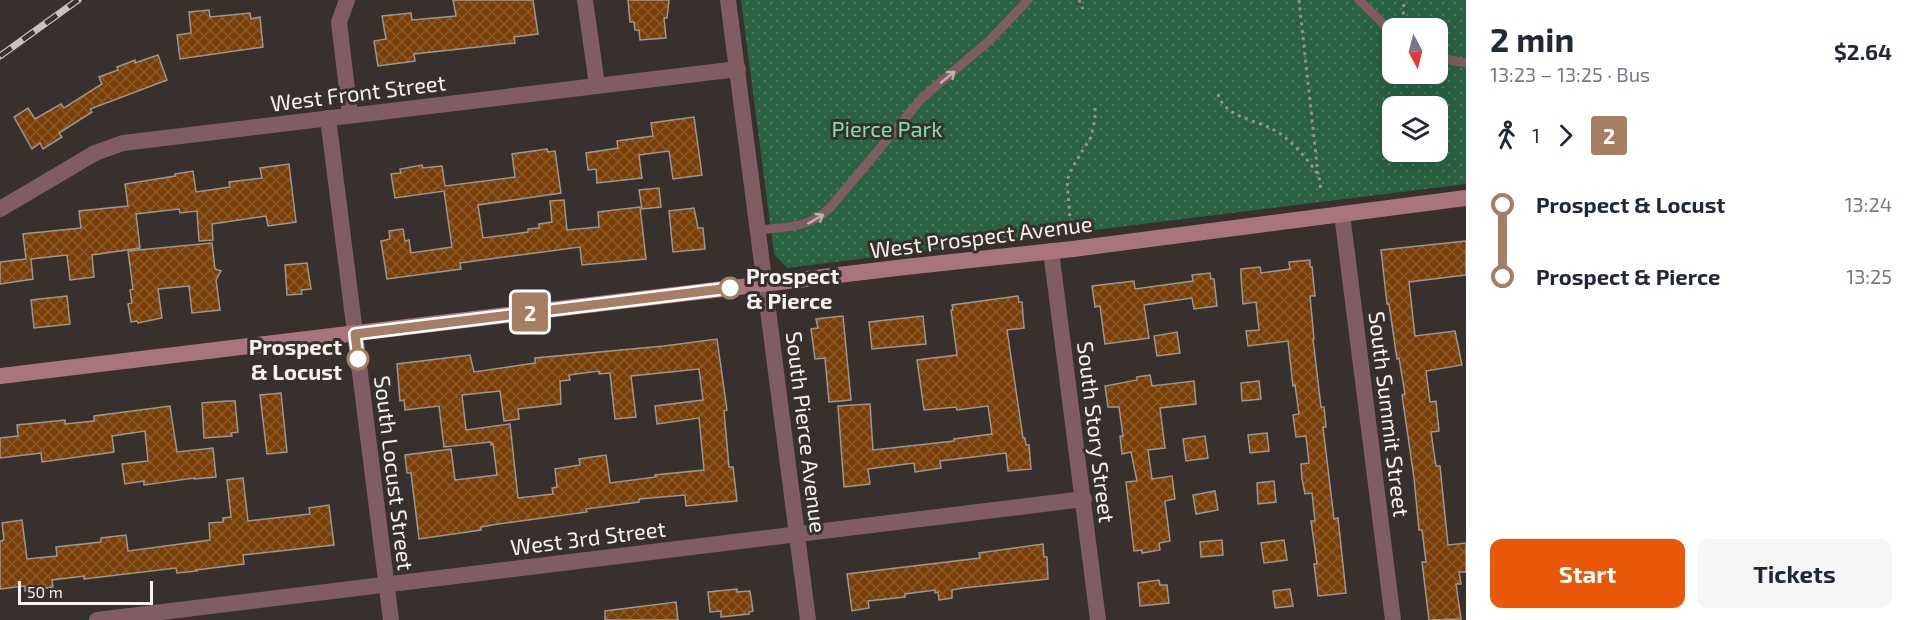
<!DOCTYPE html>
<meta charset="utf-8">
<style>
:root{--surface:#fff;--page:#f6f6f7;--text:#1f2937;--muted:#747a83;--accent:#ea580c}
body{margin:0;font-family:"Exo 2",sans-serif;background:var(--page);color:var(--text);height:100vh;display:flex;flex-direction:column;font-size:22px;white-space:nowrap}
*{box-sizing:border-box;margin:0}
p{font-size:20px;color:var(--muted)}
.icon{flex:none;width:33px;height:33px;fill:none;stroke:currentColor;stroke-width:2;stroke-linecap:round;stroke-linejoin:round}
.map{position:relative;flex:1;overflow:hidden}
.sheet{display:flex;flex-direction:column;background:var(--surface);width:450px}
.sheet>*{flex:none}
.badge{padding:0 12px;border-radius:4px;font-size:21px;line-height:39px}
.needle{width:39px;rotate:173deg}
.tools{position:absolute;left:1382px;top:18px;display:grid;gap:12px}
.tools a{display:grid;place-items:center;width:66px;height:66px;border-radius:12px;background:var(--surface);box-shadow:0 6px 24px #0002;font-size:30px}
.scale{position:absolute;left:18px;bottom:15px;width:135px;box-sizing:border-box;padding-left:6px;border:3px solid #f6f2f0;border-top:0;font-size:16px;line-height:21px;white-space:nowrap;color:#f6f2f0;-webkit-text-stroke:4px #37302c;paint-order:stroke}
.map>.badge{position:absolute;translate:-50% -50%;box-shadow:0 0 0 3px #fff}
.legs{display:flex;align-items:center;gap:9px;height:66px;padding:0 24px;font-size:20px}
.legs p{margin-inline-start:auto}
.headline{display:flex;align-items:center;justify-content:space-between;height:102px;padding:0 24px}
h1{font-size:33px;font-weight:700;line-height:45px}
.button{display:flex;gap:12px;margin-top:auto;padding:12px 24px}
.button a{flex:1;height:69px;border-radius:12px;background:var(--accent);color:#fff;font-size:24px;font-weight:700;line-height:69px;text-align:center}
.button a+a{background:var(--page);color:var(--text)}
ul{padding:0 24px;list-style:none}
li{display:flex;align-items:center;gap:21px;height:72px;font-size:22px}
li i{display:grid;place-items:center;width:9px;height:100%;margin:0 8px;background:currentColor}
li i::after{content:'';width:15px;height:15px;margin:-8px;border:4px solid;border-radius:50%;background:var(--surface)}
li p{margin-inline-start:auto}
li:first-child i{background:linear-gradient(#0000 50%,currentColor 0)}
li:last-child i{background:linear-gradient(currentColor 50%,#0000 0)}
main{display:flex;flex:1;min-height:0}
.map>svg:first-child{display:block}
.park{fill:url(#park-dots);fill-rule:evenodd}
.building{fill:url(#building-cross-hatch);stroke:#9d9691;stroke-width:1.5;fill-rule:evenodd}
.lines{fill:none;stroke-linecap:round;stroke-linejoin:round}
.path{stroke:#98928f;stroke-width:3;stroke-dasharray:3 4.5;stroke-linecap:butt}
.service{stroke:#7f5d63;stroke-width:9}
.minor{stroke:#7f5d63;stroke-width:16}
.secondary{stroke:#aa747e;stroke-width:16}
.rail-casing{stroke:#c8c3c1;stroke-width:7}
.rail{stroke:#37302c;stroke-width:4.5;stroke-dasharray:14;stroke-linecap:butt}
.oneway{stroke:#c0afb1}
.line-1-casing{stroke:#fff;stroke-width:14}
.line-1{stroke:#a57e64;stroke-width:9}
.stop-1-dot{fill:#fff;stroke:#a57e64;stroke-width:3}
.labels{text-anchor:middle;dominant-baseline:central;stroke-width:6;stroke-linejoin:round;paint-order:stroke}
.street-label{font-size:22px;fill:#f6f2f0;stroke:#37302c}
.park-label{font-size:22px;fill:#7ee5a6;stroke:#37302c}
.stop-label{font-size:22px;font-weight:bold;fill:#f6f2f0;stroke:#37302c;text-anchor:start}
</style>
<main>
<div class="map">
<svg width="1466" height="620" viewBox="0 0 1466 620">
<defs>
<pattern id="park-dots" width="8" height="8" patternUnits="userSpaceOnUse" patternTransform="scale(1.5)"><rect width="8" height="8" fill="#296241"/><path d="M2 2h.1M6 6h.1" fill="none" stroke="#49795d" stroke-width="1.8" stroke-linecap="round"/></pattern>
<pattern id="building-cross-hatch" width="8" height="8" patternUnits="userSpaceOnUse" patternTransform="scale(1.5)"><rect width="8" height="8" fill="#793f06"/><path d="M0 0l8 8M0 8l8-8" fill="none" stroke="#8d5b2b"/></pattern>
</defs>
<rect width="100%" height="100%" fill="#37302c"/>
<!-- park -->
<path class="park" d="M741 0H1466V184L787 268 774 254ZM1392 28H1437V74H1392ZM1392 106H1437V152H1392Z"/>
<!-- building -->
<g class="building">
<polygon points="453,0 533,0 538,34 514,37 515,43 414,54 415,61 378,66 374,41 386,39 382,16 411,13 412,20 456,16"/>
<polygon points="628,0 669,0 667,18 664,18 666,38 640,40 639,30 635,30 634,22 630,22"/>
<polygon points="209,10 210,17 250,13 251,19 260,17 263,47 180,59 177,35 191,33 189,12"/>
<polygon points="158,55 167,80 90,109 92,112 59,133 62,137 43,149 40,143 32,149 14,117 28,108 35,119 61,104 64,108 102,84 99,77 118,70 117,67 135,60 135,63"/>
<polygon points="694,117 702,175 673,179 669,151 639,155 642,178 597,183 596,169 588,170 586,153 618,148 617,141 653,136 651,123"/>
<polygon points="547,149 548,152 555,151 561,193 478,205 483,238 528,232 528,229 539,228 539,224 552,222 550,201 564,200 567,230 599,227 598,212 640,207 646,259 582,265 580,247 460,263 461,269 387,279 381,241 390,239 389,231 403,229 405,241 409,240 411,253 452,247 444,191 395,198 391,174 401,173 400,169 422,165 423,168 442,166 445,186 515,177 512,154"/>
<polygon points="289,164 296,222 268,226 266,216 212,224 213,240 199,241 197,211 180,213 179,209 136,214 140,248 92,255 94,277 70,280 67,255 31,259 33,279 0,284 0,262 26,259 23,234 81,228 79,211 128,206 125,184 175,176 175,174 193,171 196,192 230,187 229,182 262,178 260,168"/>
<polygon points="659,188 661,207 642,209 639,190"/>
<polygon points="694,208 698,228 703,228 705,249 673,252 669,211"/>
<polygon points="1466,241 1466,275 1409,282 1415,336 1455,331 1462,365 1426,371 1430,402 1436,401 1439,431 1431,432 1436,466 1440,466 1448,545 1466,543 1466,572 1459,572 1461,584 1456,584 1461,619 1429,620 1422,562 1426,562 1422,530 1419,530 1414,478 1402,395 1405,394 1399,358 1397,359 1389,304 1387,304 1381,250"/>
<polygon points="212,243 215,269 221,271 216,280 220,310 192,313 189,286 158,289 162,318 138,323 137,321 131,322 128,304 132,303 130,290 133,289 128,251"/>
<polygon points="1310,260 1310,267 1312,267 1315,296 1310,296 1314,339 1313,339 1321,407 1324,407 1326,427 1323,427 1334,519 1338,518 1346,593 1318,596 1314,564 1317,564 1311,521 1315,521 1312,493 1305,494 1302,479 1301,464 1309,463 1306,436 1296,437 1293,415 1299,414 1295,385 1293,386 1288,341 1248,346 1246,331 1259,330 1256,302 1243,304 1241,276 1241,269 1260,267 1261,273 1290,269 1289,262"/>
<polygon points="307,263 311,289 301,290 302,294 287,295 285,265"/>
<polygon points="1210,273 1211,279 1214,279 1217,306 1194,309 1192,298 1144,305 1149,338 1105,344 1100,306 1095,307 1092,286 1134,281 1135,289 1193,281 1192,275"/>
<polygon points="67,296 70,324 34,328 31,300"/>
<polygon points="1018,296 1019,302 1022,302 1024,328 1007,330 1023,438 1025,438 1026,445 1029,445 1031,469 1008,471 1006,453 940,461 941,468 915,472 914,463 868,469 870,484 844,487 838,406 870,404 873,450 954,441 954,439 992,434 988,406 957,410 956,407 924,410 917,360 957,355 951,310 953,310 952,305"/>
<polygon points="843,316 851,400 829,402 825,358 815,359 811,329 818,328 816,319"/>
<polygon points="923,316 926,344 872,349 869,322"/>
<polygon points="1177,332 1180,353 1157,356 1154,336"/>
<path d="M717 339 727 410 724 411 729 467H733L737 501 686 506 685 495 639 499V502L586 509 587 512 498 524 481 527V530L419 539 411 473H407L405 455 451 449 455 480 497 475 493 444 491 445V442L444 447 439 406 405 410 404 400 400 401 397 364 470 355 474 372 535 363V358L664 346ZM699 369 703 400 655 406 657 424 699 418 704 470 655 475 656 477 610 483 606 455 579 459 580 465 555 469 557 487 552 488 553 494 518 498 510 424 466 430 462 395 500 391 504 421 519 419 518 409 561 404 560 381 570 380 569 375 599 371V374L610 373 615 419 636 417 631 376Z"/>
<polygon points="1150,375 1152,386 1194,381 1196,404 1160,408 1165,448 1148,450 1152,479 1172,476 1175,499 1165,501 1170,541 1159,543 1160,550 1142,553 1142,550 1134,551 1126,482 1137,481 1131,452 1122,454 1120,436 1123,436 1119,407 1108,407 1105,386 1137,380 1137,377"/>
<polygon points="1259,381 1261,399 1242,401 1241,383"/>
<polygon points="281,393 287,452 267,454 260,395"/>
<polygon points="227,401 235,401 238,432 231,433 232,436 204,438 202,403"/>
<polygon points="170,406 177,452 213,448 216,477 194,479 194,478 144,485 144,481 125,484 122,464 148,461 145,431 112,436 114,452 42,462 41,453 0,458 0,438 18,436 17,425 65,420 65,424 94,421 94,416"/>
<polygon points="1267,433 1269,451 1250,453 1248,435"/>
<polygon points="1205,436 1208,458 1186,461 1183,439"/>
<polygon points="243,478 248,521 310,514 309,508 329,505 334,545 243,555 244,564 196,570 197,571 177,573 176,568 84,579 84,576 52,580 53,587 25,591 25,586 0,589 0,541 4,540 2,523 22,520 27,559 57,556 56,547 101,542 101,538 126,535 128,551 210,540 209,523 223,522 223,518 231,517 227,480"/>
<polygon points="1274,481 1276,502 1258,504 1257,483"/>
<polygon points="1215,491 1218,510 1196,514 1193,495"/>
<polygon points="1222,540 1223,555 1201,557 1200,542"/>
<polygon points="1284,540 1287,560 1264,563 1261,543"/>
<polygon points="1043,544 1044,557 1047,557 1048,579 963,588 952,590 952,598 939,600 938,592 935,593 935,590 905,594 905,597 868,601 869,608 852,611 847,574 980,558 979,553"/>
<polygon points="1159,580 1160,585 1167,585 1169,603 1140,606 1138,583"/>
<polygon points="737,589 737,592 750,591 753,611 749,612 749,614 721,617 721,611 710,612 708,592"/>
<polygon points="1290,589 1293,606 1275,608 1273,591"/>
<polygon points="676,602 678,620 605,620 605,611"/>
</g>
<g class="lines">
<!-- path -->
<g class="path">
<polyline points="1079,0 1083,9"/>
<polyline points="1299,0 1318,174"/>
<polyline points="1403,22 1404,0"/>
<path d="M1218 94C1224 116 1252 119 1270 128 1288 136 1306 157 1317 173 1320 177 1320 185 1321 191"/>
<polyline points="1025,227 1026,237"/>
<polyline points="1071,231 1067,181 1072,168 1091,137 1095,119 1095,108"/>
</g>
<!-- service -->
<g class="service">
<polyline points="1359,0 1392,32"/>
<polyline points="1437,57 1466,63"/>
<path d="M759 230C786 227 808 228 829 209L922 98 989 41 1028 0"/>
</g>
<!-- minor -->
<g class="minor">
<polyline points="347,0 339,22 350,115"/>
<polyline points="585,0 597,85"/>
<polyline points="728,0 808,620"/>
<polyline points="328,118 391,620"/>
<polyline points="0,209 95,153 123,143 738,69"/>
<polyline points="1342,214 1393,620"/>
<polyline points="1051,251 1098,620"/>
<polyline points="97,620 1084,499"/>
</g>
<!-- secondary -->
<polyline class="secondary" points="0,376 905,267 1073,249 1466,198"/>
<!-- rail casing -->
<g class="rail-casing">
<polyline id="rail" points="0,56 78,0"/>
</g>
<!-- rail -->
<use href="#rail" class="rail"/>
</g>
<!-- one-way arrows -->
<defs><path id="oneway-shaft" d="M-6 0H5M1.5-3L5.5 0L1.5 3" fill="none" stroke-width="1.6" stroke-linecap="round" stroke-linejoin="round" transform="scale(1.5)"/></defs>
<g class="oneway">
<use href="#oneway-shaft" transform="translate(948 77) rotate(-39)"/>
<use href="#oneway-shaft" transform="translate(816 219) rotate(-30)"/>
</g>
<g class="lines">
<!-- line-1 casing -->
<g class="line-1-casing">
<polyline id="line-1" points="358,359 355,334 730,288"/>
</g>
<!-- line-1 -->
<use href="#line-1" class="line-1"/>
</g>
<!-- markers -->
<g class="stop-1-dot">
<circle cx="730" cy="288" r="10"/>
<circle cx="358" cy="359" r="10"/>
</g>
<g class="labels">
<!-- street labels -->
<g class="street-label">
<text transform="translate(358 92) rotate(-7)">West Front Street</text>
<text transform="translate(981 236) rotate(-7)">West Prospect Avenue</text>
<text transform="translate(1390 414) rotate(83)">South Summit Street</text>
<text transform="translate(807 432) rotate(83)">South Pierce Avenue</text>
<text transform="translate(1097 432) rotate(83)">South Story Street</text>
<text transform="translate(395 473) rotate(83)">South Locust Street</text>
<text transform="translate(588 537) rotate(-7)">West 3rd Street</text>
</g>
<!-- park labels -->
<g class="park-label">
<text x="887" y="128">Pierce Park</text>
</g>
<!-- stop labels -->
<g class="stop-label">
<text x="746" y="275">Prospect<tspan x="746" dy="25">&amp; Pierce</tspan></text>
<text x="342" y="346" text-anchor="end">Prospect<tspan x="342" dy="25">&amp; Locust</tspan></text>
</g>
</g>
</svg>
<div class="tools">
<a><svg class="needle" viewBox="-14 -14 28 28"><path d="M0-13l5 13h-10z" fill="#e53935"/><path d="M0 13l5-13h-10z" fill="#747a83"/></svg></a>
<a><svg class="icon" aria-label="layers" viewBox="0 0 24 24"><path d="M12 4l9 5-9 5-9-5zM3 14l9 5 9-5"/></svg></a>
</div>
<div class="scale">50 m</div>
<b class="badge" style="left:530px;top:312px;background:#a57e64;color:#fff">2</b>
</div>
<section class="sheet">
<div class="headline"><div><h1>2 min</h1><p>13:23 – 13:25 · Bus</p></div><b>$2.64</b></div>
<div class="legs"><svg class="icon" aria-label="walk" viewBox="0 0 24 24"><circle cx="13" cy="4" r="2"/><path d="M13 8l-2 6 4 7M11 14l-3 7M7 12l3-4h3l4 4"/></svg>1<svg class="icon" aria-label="forward" viewBox="0 0 24 24"><path d="M9 5l7 7-7 7"/></svg><b class="badge" style="background:#a57e64;color:#fff">2</b></div>
<ul>
<li><i style="color:#a57e64"></i><b>Prospect &amp; Locust</b><p>13:24</p></li>
<li><i style="color:#a57e64"></i><b>Prospect &amp; Pierce</b><p>13:25</p></li>
</ul>
<div class="button"><a>Start</a><a>Tickets</a></div>
</section>
</main>
